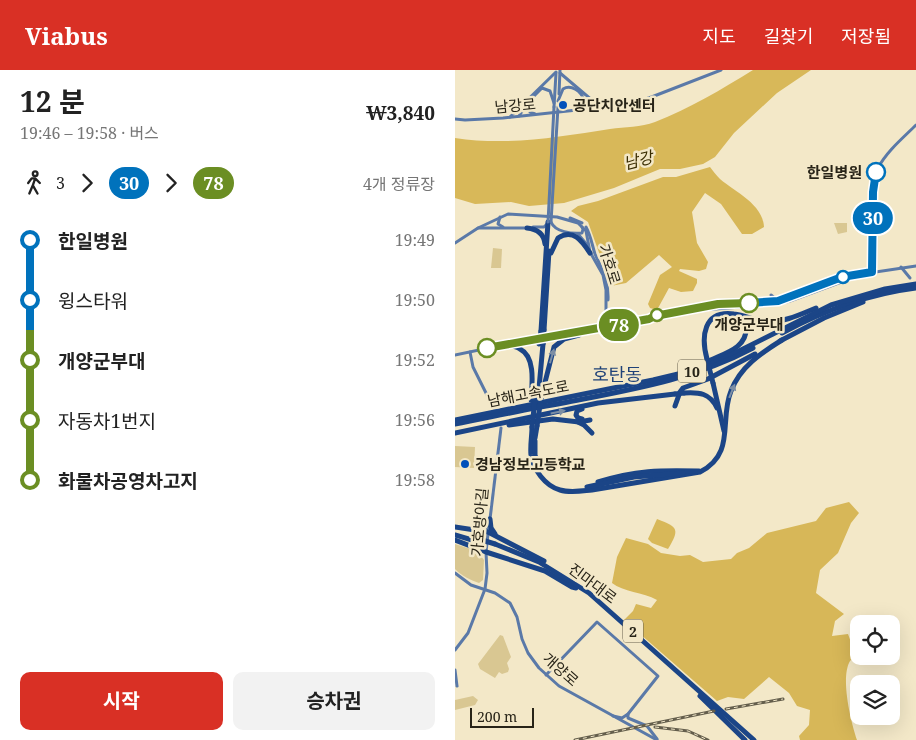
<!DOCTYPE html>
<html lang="ko">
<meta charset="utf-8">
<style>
:root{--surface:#fff;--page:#f2f2f2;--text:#222;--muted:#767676;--accent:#d93025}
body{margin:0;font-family:"Noto Serif","Noto Sans KR",serif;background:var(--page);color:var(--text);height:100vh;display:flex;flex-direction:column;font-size:19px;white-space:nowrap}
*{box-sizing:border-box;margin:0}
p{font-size:16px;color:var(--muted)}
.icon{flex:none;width:28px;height:28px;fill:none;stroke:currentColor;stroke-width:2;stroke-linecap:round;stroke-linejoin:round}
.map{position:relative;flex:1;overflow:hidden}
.sheet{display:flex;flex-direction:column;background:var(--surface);width:455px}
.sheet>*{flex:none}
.badge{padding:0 10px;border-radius:16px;font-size:18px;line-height:32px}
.tools{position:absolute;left:395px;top:545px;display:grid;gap:10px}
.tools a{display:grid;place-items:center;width:50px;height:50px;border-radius:10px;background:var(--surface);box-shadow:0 5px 20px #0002;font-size:25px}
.scale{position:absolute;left:15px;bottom:12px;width:64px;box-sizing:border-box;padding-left:5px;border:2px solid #282418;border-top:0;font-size:14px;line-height:18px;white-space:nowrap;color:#282418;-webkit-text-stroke:4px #f3e8c8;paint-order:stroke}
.map>.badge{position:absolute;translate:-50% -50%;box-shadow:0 0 0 2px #fff}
.legs{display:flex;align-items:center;gap:8px;height:55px;padding:0 20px;font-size:16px}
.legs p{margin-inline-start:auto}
.summary{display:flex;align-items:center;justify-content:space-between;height:85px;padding:0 20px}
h1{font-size:28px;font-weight:700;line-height:38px}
.action{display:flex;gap:10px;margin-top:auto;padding:10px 20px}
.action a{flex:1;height:58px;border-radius:10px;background:var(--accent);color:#fff;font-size:20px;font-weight:700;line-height:58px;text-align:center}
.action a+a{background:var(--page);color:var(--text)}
ul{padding:0 20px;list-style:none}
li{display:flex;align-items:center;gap:18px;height:60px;font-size:19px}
li i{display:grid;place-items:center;width:8px;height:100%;margin:0 6px;background:currentColor}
li i::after{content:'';width:12px;height:12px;margin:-6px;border:4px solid;border-radius:50%;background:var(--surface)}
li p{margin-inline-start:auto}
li:first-child i{background:linear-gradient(#0000 50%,currentColor 0)}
li:last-child i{background:linear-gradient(currentColor 50%,#0000 0)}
header{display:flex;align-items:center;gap:30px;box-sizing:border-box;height:70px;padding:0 25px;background:var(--accent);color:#fff}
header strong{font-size:24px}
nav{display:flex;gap:28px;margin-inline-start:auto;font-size:18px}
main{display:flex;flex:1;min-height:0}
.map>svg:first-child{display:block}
.green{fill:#d9c792}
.forest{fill:#d7b758}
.water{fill:#d8b859}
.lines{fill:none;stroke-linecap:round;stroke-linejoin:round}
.secondary{stroke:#5a79a8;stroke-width:3}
.highway{stroke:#1b4587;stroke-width:5}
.rail-casing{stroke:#645e4c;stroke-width:3}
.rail{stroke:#f3e8c8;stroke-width:1;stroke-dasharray:4;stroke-linecap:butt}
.secondary-bridge{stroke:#5a79a8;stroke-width:3}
.highway-bridge{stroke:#1b4587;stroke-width:5}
.oneway{fill:#7c8ea4}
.line-1-casing{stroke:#fff;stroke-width:11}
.line-2-casing{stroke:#fff;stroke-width:11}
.line-1{stroke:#0072bc;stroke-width:8}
.line-2{stroke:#6b8e23;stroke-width:8}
.poi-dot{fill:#0150ba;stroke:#f3e8c8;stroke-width:2}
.stop-1-dot{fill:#fff;stroke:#0072bc;stroke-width:2.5}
.stop-2-dot{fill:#fff;stroke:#6b8e23;stroke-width:2.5}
.labels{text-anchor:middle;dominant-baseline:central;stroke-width:5;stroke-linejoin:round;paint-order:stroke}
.shield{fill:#f3e8c8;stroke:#655f4d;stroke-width:1}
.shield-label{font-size:14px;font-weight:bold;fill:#282418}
.street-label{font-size:15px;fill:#282418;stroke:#f3e8c8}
.poi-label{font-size:15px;font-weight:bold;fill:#282418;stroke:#f3e8c8;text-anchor:start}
.stop-label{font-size:15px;font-weight:bold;fill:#282418;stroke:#f3e8c8;text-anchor:end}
.water-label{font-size:16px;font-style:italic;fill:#3a2d02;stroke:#f3e8c8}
.quarter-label{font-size:18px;fill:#204278;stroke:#f3e8c8}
</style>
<header>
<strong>Viabus</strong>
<nav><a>지도</a><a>길찾기</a><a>저장됨</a></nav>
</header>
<main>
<section class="sheet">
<div class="summary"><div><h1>12 분</h1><p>19:46 – 19:58 · 버스</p></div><b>₩3,840</b></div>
<div class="legs"><svg class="icon" aria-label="walk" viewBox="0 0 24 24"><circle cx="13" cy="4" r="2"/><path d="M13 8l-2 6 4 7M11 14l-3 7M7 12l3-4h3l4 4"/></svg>3<svg class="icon" aria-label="forward" viewBox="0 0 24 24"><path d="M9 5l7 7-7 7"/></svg><b class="badge" style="background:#0072bc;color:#fff">30</b><svg class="icon" aria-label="forward" viewBox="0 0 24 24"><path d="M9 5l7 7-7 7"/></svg><b class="badge" style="background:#6b8e23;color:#fff">78</b><p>4개 정류장</p></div>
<ul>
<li><i style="color:#0072bc"></i><b>한일병원</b><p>19:49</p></li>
<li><i style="color:#0072bc"></i><span>윙스타워</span><p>19:50</p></li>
<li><i style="color:#6b8e23"></i><b>개양군부대</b><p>19:52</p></li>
<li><i style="color:#6b8e23"></i><span>자동차1번지</span><p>19:56</p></li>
<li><i style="color:#6b8e23"></i><b>화물차공영차고지</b><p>19:58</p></li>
</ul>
<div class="action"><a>시작</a><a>승차권</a></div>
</section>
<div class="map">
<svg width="461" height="670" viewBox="0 0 461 670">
<rect width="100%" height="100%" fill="#f3e8c8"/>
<!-- green -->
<g class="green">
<polygon points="379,153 392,153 392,162 383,164"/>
<polygon points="38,178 47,179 46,198 36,198"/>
<polygon points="0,376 20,377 19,398 0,397"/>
<path d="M0 474 22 481 29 490 28 510 24 513C15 510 7 506 0 499Z"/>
<polygon points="45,565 48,566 56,587 52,593 54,599 53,602 47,604 44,602 40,608 25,599 23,594"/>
<polygon points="18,626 23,630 20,635 0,640 0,630"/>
</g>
<!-- forest -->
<g class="forest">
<path d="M255 97C258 101 261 105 265 109 280 122 308 134 309 157L297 164H287L266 134 250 123 237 142 242 173 253 192 251 199 244 201 225 199 224 201 242 209V213L238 221 226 222 214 218 202 240 195 238 193 234 205 205 217 197 204 185 171 213 156 216 133 152 116 141 123 136 143 131 208 107H221Z"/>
<path d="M394 432 404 443 396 453 383 483 365 500 361 523 389 544 380 551 377 566 393 564 401 586C400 587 396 590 395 591 385 608 396 652 402 670H345L344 666 354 655 355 640 342 636 334 623 314 607 289 629 273 627 262 631 169 550 178 541 181 534 196 538 202 530C188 522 168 522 157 513L162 487 171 468 193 474 206 483 225 486 235 485 248 492 276 489 282 483 294 478 312 463 361 451 371 438Z"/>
</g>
<!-- water -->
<g class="water">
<path d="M298 0H356L322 23 279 63 260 87 248 94 225 99H205L159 118 109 133 74 136 56 132 20 134 0 128V68C52 76 104 67 155 59 170 57 186 57 200 52 234 39 267 19 298 0Z"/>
<path d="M202 449C223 457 225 459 213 479L197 473 193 469Z"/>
</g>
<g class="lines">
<!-- secondary -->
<g class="secondary">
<polyline points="105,3 145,37"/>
<polyline points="104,24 105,0"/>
<polyline points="74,31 75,42 80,44"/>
<path d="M103 31 108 19C116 14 126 21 129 30L126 37 122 39"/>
<polyline points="99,37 101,3"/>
<polyline points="64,46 74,31 87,18 95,21 99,33"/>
<polyline points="55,47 101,2"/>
<polyline points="0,49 10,50 48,48 159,36 194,28 266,0"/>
<polyline points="45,147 43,154 48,157"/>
<polyline points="115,148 127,153"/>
<path d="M96 152C100 162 117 164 127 163L128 159 127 157"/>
<polyline points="78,157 89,157 93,153"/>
<path d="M131 157C136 166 137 175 140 184 147 200 154 212 153 230"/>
<polyline points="23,158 72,158"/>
<polyline points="123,164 133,176"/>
<polyline points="0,173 23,158 53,144 102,147 123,153 131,161 135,182 148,205 151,220 151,257"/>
<polyline points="446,197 455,208"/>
<path d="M417 202C417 181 414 114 423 98 432 81 448 68 461 55"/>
<polyline points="316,225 322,230"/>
<polyline points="152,245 156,251 163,253"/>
<polyline points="194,249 200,246 263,234 315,232 387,207 461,196"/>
<polyline points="139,258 146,253 149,249"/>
<polyline points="15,282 18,297 39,339"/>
<polyline points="0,285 77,269 200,249 247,240 324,234 335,231 389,211 395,207"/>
<polyline points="35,449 46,358"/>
<polyline points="0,503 16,515 40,523 55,533 62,547 67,569 73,583 84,598 104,616 202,670"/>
<polyline points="0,580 13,563 30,519 32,503 31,482 34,455"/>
<polyline points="0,600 2,616"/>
<polyline points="91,605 142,552 203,606 173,644"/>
<polyline points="158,646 167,648 173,644 173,648 192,656 202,669"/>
</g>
<!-- highway -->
<g class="highway">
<path d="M72 158C82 159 89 164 90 174"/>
<path d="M96 183 103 168C118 158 127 171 135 183"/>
<polyline points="89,260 94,181"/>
<polyline points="86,261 93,152"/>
<path d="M327 263C370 240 413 224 461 218"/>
<polyline points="325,271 369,248 408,232"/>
<path d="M50 275C55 276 61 276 65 279 81 287 77 315 76 330"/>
<path d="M252 289C246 267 248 240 279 244 291 245 301 252 313 252 330 252 346 244 361 238"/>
<path d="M250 293C265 284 292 280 291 258L285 250 278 246"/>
<polyline points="258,313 269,361"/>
<path d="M229 323C244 322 255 323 262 338"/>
<polyline points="86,328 99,277 109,269 124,265 128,261"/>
<polyline points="83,329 88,274"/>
<polyline points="220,336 225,322 228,318 253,309 300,284"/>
<polyline points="127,349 123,348 121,345 122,341 127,339"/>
<polyline points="0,350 198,310 240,300 270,288 376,235 430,219 461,214"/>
<polyline points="123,352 129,355 137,363"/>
<path d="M0 354C36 347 72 339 108 333 174 320 238 310 298 278"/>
<polyline points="54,355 98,349 124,352 135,350"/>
<path d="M77 357C77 366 75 376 76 385 78 399 90 416 105 420 115 423 126 421 137 420L245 402C281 384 264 350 276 321 285 297 306 283 327 270"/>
<polyline points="0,363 143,333 220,324"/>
<polyline points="80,368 82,356"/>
<polyline points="80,371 80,385 84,397"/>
<path d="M143 412C180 400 206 400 244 401"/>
<polyline points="132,417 179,407 228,403"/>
<polyline points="0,457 33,462 89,491"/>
<polyline points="25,459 30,457 35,449 36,458 40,464"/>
<polyline points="0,465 27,473"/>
<polyline points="0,470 31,482 90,501 117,517 121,518"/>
<polyline points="40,474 84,492 134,523 299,670"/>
<polyline points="245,626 290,670"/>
</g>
<!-- rail casing -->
<g class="rail-casing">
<g id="rail">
<polyline points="271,639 328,629"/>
<polyline points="200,657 233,661 253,670"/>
<polyline points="120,670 259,641"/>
</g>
</g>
<!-- rail -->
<use href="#rail" class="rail"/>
<!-- secondary-bridge -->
<g class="secondary-bridge">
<polyline points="93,152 99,37"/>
<polyline points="96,152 103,37"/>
</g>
<!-- highway-bridge -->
<g class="highway-bridge">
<polyline points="84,274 86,261"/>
<polyline points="88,274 89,260"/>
<polyline points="252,289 258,313"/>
<polyline points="220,324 229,323"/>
<polyline points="82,356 86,328"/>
<polyline points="77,357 80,329"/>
<polyline points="27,470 40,474"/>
</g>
</g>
<!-- one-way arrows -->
<defs><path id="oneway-solid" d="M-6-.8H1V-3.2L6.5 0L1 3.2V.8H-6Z" transform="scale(1.25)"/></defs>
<g class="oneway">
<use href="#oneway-solid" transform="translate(97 286) rotate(-74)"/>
<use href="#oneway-solid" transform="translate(277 321) rotate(-68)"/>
<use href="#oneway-solid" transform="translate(103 342) rotate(-12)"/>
</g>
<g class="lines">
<!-- line-1 casing -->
<g class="line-1-casing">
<polyline id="line-1" points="294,233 323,231 387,207 417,202 418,122 421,102"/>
</g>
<!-- line-2 casing -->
<g class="line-2-casing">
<polyline id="line-2" points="32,278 194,249 200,246 263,234 294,233"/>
</g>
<!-- line-1 -->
<use href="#line-1" class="line-1"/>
<!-- line-2 -->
<use href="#line-2" class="line-2"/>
</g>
<!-- markers -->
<g class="poi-dot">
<circle cx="108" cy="35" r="5"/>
<circle cx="10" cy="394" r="5"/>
</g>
<g class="stop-1-dot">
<circle cx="421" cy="102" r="9"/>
<circle cx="388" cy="207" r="6"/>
</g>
<g class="stop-2-dot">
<circle cx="294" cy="233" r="9"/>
<circle cx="202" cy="245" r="6"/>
<circle cx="32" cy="278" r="9"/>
</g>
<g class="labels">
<!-- shield labels -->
<g class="shield">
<rect x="223" y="289.5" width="28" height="23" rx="4"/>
<rect x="168" y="549.5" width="20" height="23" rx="4"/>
</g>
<g class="shield-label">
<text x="237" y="301">10</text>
<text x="178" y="561">2</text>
</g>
<!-- street labels -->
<g class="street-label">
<text transform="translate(60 35) rotate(-5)">남강로</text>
<text transform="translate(155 194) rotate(73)">가호로</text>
<text transform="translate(73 323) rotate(-11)">남해고속도로</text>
<text transform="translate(24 452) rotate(-85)">가호방아길</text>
<text transform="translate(138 513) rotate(37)">진마대로</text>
<text transform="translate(106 599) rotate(41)">개양로</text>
</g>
<!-- poi labels -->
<g class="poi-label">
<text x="118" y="35">공단치안센터</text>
<text x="20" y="394">경남정보고등학교</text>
</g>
<!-- stop labels -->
<g class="stop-label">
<text x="407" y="102">한일병원</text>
<text x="294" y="254" text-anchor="middle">개양군부대</text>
</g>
<!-- water labels -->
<g class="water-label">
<text transform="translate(183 90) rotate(-14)">남강</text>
</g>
<!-- quarter labels -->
<g class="quarter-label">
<text x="162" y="304">호탄동</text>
</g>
</g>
</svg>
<div class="tools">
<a><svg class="icon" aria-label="locate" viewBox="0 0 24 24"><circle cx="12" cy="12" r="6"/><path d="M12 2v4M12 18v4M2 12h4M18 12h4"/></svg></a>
<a><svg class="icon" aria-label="layers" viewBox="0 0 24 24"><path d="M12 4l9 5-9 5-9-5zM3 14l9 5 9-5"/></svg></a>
</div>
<div class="scale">200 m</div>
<b class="badge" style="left:418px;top:148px;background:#0072bc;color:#fff">30</b>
<b class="badge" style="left:164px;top:255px;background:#6b8e23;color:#fff">78</b>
</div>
</main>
